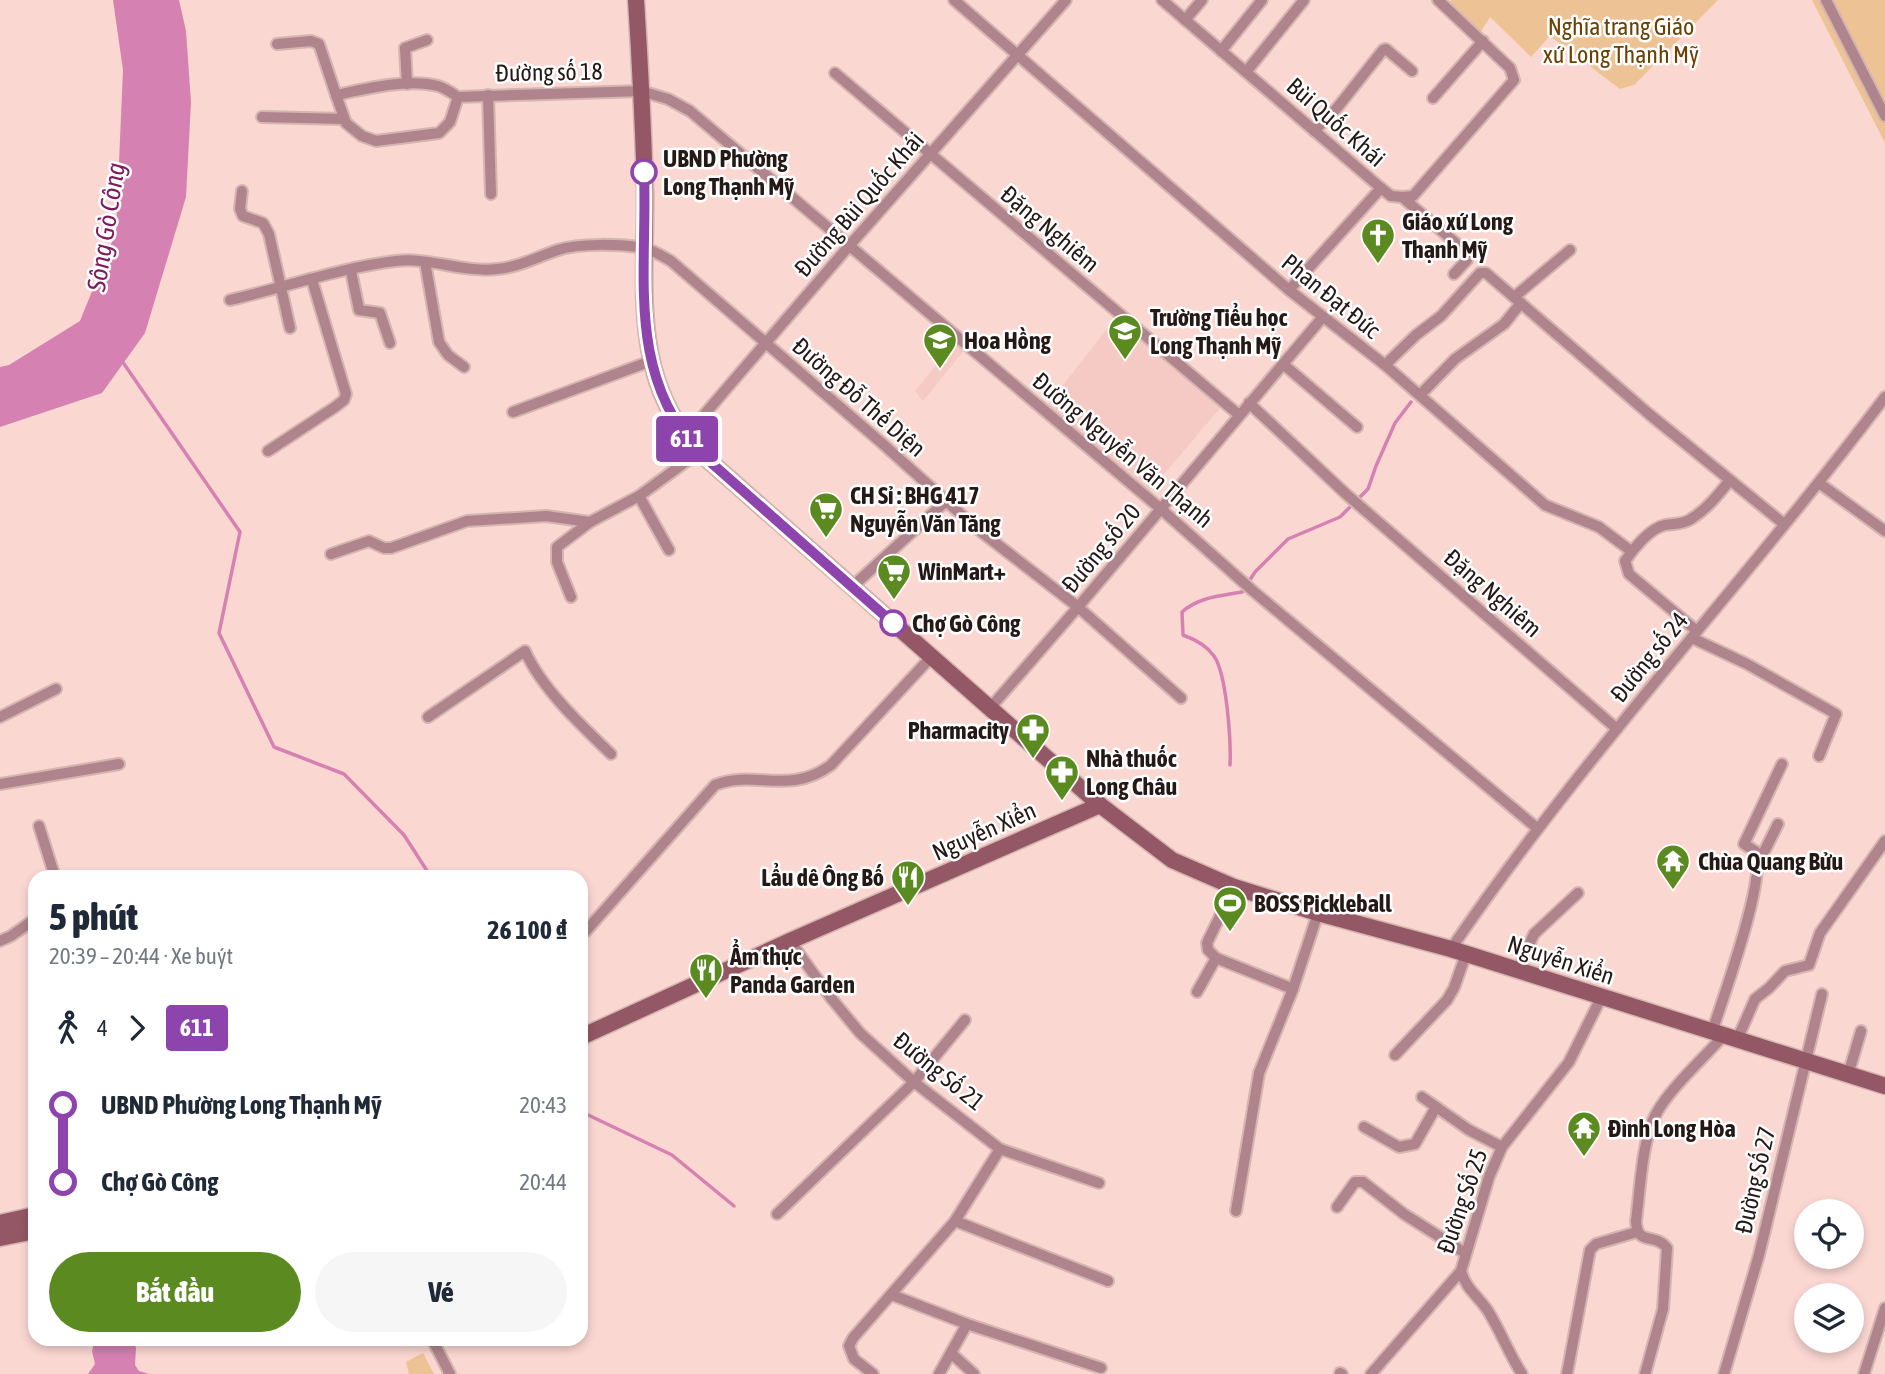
<!DOCTYPE html>
<html lang="vi">
<meta charset="utf-8">
<style>
:root{--surface:#fff;--page:#f6f6f7;--text:#1f2937;--muted:#747a83;--accent:#5b8b20}
body{margin:0;font-family:"Asap Condensed",sans-serif;background:var(--page);color:var(--text);height:100vh;display:flex;flex-direction:column;font-size:26px;white-space:nowrap}
*{box-sizing:border-box;margin:0}
p{font-size:23px;color:var(--muted)}
.icon{flex:none;width:38px;height:38px;fill:none;stroke:currentColor;stroke-width:2;stroke-linecap:round;stroke-linejoin:round}
.map{position:relative;flex:1;overflow:hidden}
.drawer{position:absolute;left:28px;top:870px;width:560px;height:476px;display:flex;flex-direction:column;background:var(--surface);border-radius:21px;box-shadow:0 4px 10px #0003}
.drawer>*{flex:none}
.badge{padding:0 14px;border-radius:5px;font-size:24px;line-height:46px}
.buttons{position:absolute;left:1794px;top:1199px;display:grid;gap:14px}
.buttons a{display:grid;place-items:center;width:70px;height:70px;border-radius:50%;background:var(--surface);box-shadow:0 4px 10px #0003;font-size:35px}
.map>.badge{position:absolute;translate:-50% -50%;box-shadow:0 0 0 4px #fff}
.legs{display:flex;align-items:center;gap:10px;height:77px;padding:0 21px;font-size:23px}
.legs p{margin-inline-start:auto}
.overview{display:flex;align-items:center;justify-content:space-between;height:119px;padding:0 21px}
h1{font-size:38px;font-weight:800;line-height:52px}
.button{display:flex;gap:14px;margin-top:auto;padding:14px 21px}
.button a{flex:1;height:80px;border-radius:42px;background:var(--accent);color:#fff;font-size:28px;font-weight:800;line-height:80px;text-align:center}
.button a+a{background:var(--page);color:var(--text)}
ul{padding:0 21px;list-style:none}
li{display:flex;align-items:center;gap:24px;height:77px;font-size:26px}
li i{display:grid;place-items:center;width:10px;height:100%;margin:0 9px;background:currentColor}
li i::after{content:'';width:18px;height:18px;margin:-9px;border:5px solid;border-radius:50%;background:var(--surface)}
li p{margin-inline-start:auto}
li:first-child i{background:linear-gradient(#0000 50%,currentColor 0)}
li:last-child i{background:linear-gradient(currentColor 50%,#0000 0)}
.map>svg:first-child{display:block}
.built{fill:#f6cac4}
.green{fill:#edc395}
.water{fill:#d581b1}
.lines{fill:none;stroke-linecap:round;stroke-linejoin:round}
.stream{stroke:#d581b1;stroke-width:3.5}
.minor-casing{stroke:#d4b5b0;stroke-width:14}
.secondary-casing{stroke:#d4b5b0;stroke-width:19}
.minor{stroke:#af848d;stroke-width:10}
.secondary{stroke:#945765;stroke-width:16}
.line-1-casing{stroke:#fff;stroke-width:16}
.line-1{stroke:#8e44ad;stroke-width:10}
.stop-1-dot{fill:#fff;stroke:#8e44ad;stroke-width:3.5}
.labels{text-anchor:middle;dominant-baseline:central;stroke-width:5;stroke-linejoin:round;paint-order:stroke}
.park-label{font-size:24px;fill:#6b4102;stroke:#fff}
.street-label{font-size:24px;fill:#251917;stroke:#fff}
.stop-label{font-size:24px;font-weight:bold;fill:#251917;stroke:#fff;text-anchor:start}
.poi-label{font-size:24px;font-weight:bold;fill:#251917;stroke:#fff;text-anchor:start}
.water-label{font-size:26px;font-style:italic;fill:#7e1a5d;stroke:#fff}
</style>
<div class="map">
<svg width="1885" height="1374" viewBox="0 0 1885 1374">
<rect width="100%" height="100%" fill="#fbd7d2"/>
<!-- built -->
<g class="built">
<polygon points="1117,316 1221,407 1148,493 1046,407"/>
<polygon points="956,341 965,349 923,401 915,391"/>
</g>
<!-- green -->
<g class="green">
<polygon points="1451,0 1718,0 1634,85 1620,89 1550,36 1531,57 1490,17 1480,33 1449,2"/>
<polygon points="1812,0 1885,0 1885,143"/>
<polygon points="423,1353 434,1374 409,1374 406,1362"/>
</g>
<!-- water -->
<g class="water">
<polygon points="113,0 179,0 186,31 191,102 186,197 145,333 102,393 0,427 0,367 9,365 80,321 116,232 123,70"/>
<polygon points="95,1339 133,1339 136,1348 135,1365 139,1371 149,1374 88,1374 95,1364 92,1351"/>
</g>
<g class="lines">
<!-- stream -->
<g class="stream">
<polyline points="122,361 240,532 219,633 274,747 344,774 404,835 431,877"/>
<path d="M1230 765C1231 742 1227 675 1214 656 1207 646 1194 639 1183 635L1182 612C1199 597 1220 596 1242 592L1255 572 1288 539 1340 517 1368 489 1376 466 1395 423 1411 402"/>
<polyline points="581,1109 584,1113 672,1155 734,1206"/>
</g>
<!-- minor casing -->
<g class="minor-casing">
<g id="minor">
<polyline points="954,0 1289,290 1385,365 1545,505 1599,527 1631,551"/>
<polyline points="1162,0 1381,188 1391,196 1402,197 1464,250 1468,255 1467,260 1454,274"/>
<polyline points="1826,0 1885,116"/>
<polyline points="1185,20 1202,0"/>
<polyline points="277,44 311,41 319,44 336,95"/>
<polyline points="1221,51 1262,0"/>
<polyline points="1246,72 1304,0"/>
<polyline points="835,73 1239,415"/>
<polyline points="407,84 405,48 427,40"/>
<polyline points="488,95 491,194"/>
<path d="M458 97C452 93 445 88 438 86 409 78 365 89 336 95L346 123 362 136 376 141 439 133 450 122 458 97 641 91 668 99 690 111 1161 509 1253 591 1537 828"/>
<polyline points="1433,98 1483,41"/>
<polyline points="262,117 344,119"/>
<polyline points="1314,131 1337,108 1383,50 1386,49 1412,71"/>
<polyline points="242,191 240,209 243,216 263,223 269,234 290,328"/>
<polyline points="1402,197 1413,196 1514,80 1510,68 1438,0"/>
<polyline points="425,262 439,342 448,355 464,367"/>
<polyline points="351,271 359,310 380,313 390,343"/>
<polyline points="1289,290 1381,188"/>
<polyline points="1514,297 1570,250"/>
<path d="M230 300C282 288 343 267 396 261 430 257 463 273 497 269 519 267 537 257 558 250 579 243 621 244 643 248 653 250 662 256 671 261L884 445 975 527 1078 607 1181 698"/>
<polyline points="1283,364 1357,427"/>
<polyline points="1385,365 1416,335 1441,316 1480,273 1486,273 1649,414 1784,524"/>
<polyline points="1420,395 1455,359 1504,324 1521,303"/>
<polyline points="1249,403 1346,494 1617,729"/>
<polyline points="513,412 651,361"/>
<polyline points="685,437 849,246 1066,0"/>
<polyline points="268,451 335,407 344,400 346,394 312,280"/>
<polyline points="1819,483 1885,531"/>
<polyline points="639,496 669,550"/>
<polyline points="331,554 369,541 384,548 391,548 467,521 546,516 590,522"/>
<polyline points="852,587 946,501"/>
<polyline points="571,597 557,562 557,547 590,522 639,496 699,452"/>
<path d="M1697 631 1629 574 1625 561C1633 549 1650 528 1665 525 1675 523 1682 525 1691 519 1707 509 1718 495 1730 480"/>
<polyline points="1692,638 1747,664 1836,714 1819,756"/>
<polyline points="991,707 1078,607 1322,318"/>
<polyline points="0,717 56,689"/>
<path d="M428 717 525 651C542 689 581 725 611 754"/>
<polyline points="0,784 119,764"/>
<polyline points="39,826 55,877"/>
<polyline points="1759,858 1765,850 1778,824"/>
<path d="M586 931 715 785C755 769 789 796 831 765L932 656"/>
<polyline points="0,941 11,936 35,919"/>
<polyline points="790,941 831,998 860,1033 914,1082 1000,1149 1099,1183"/>
<path d="M1451 949C1583 755 1744 584 1885 397"/>
<polyline points="1216,958 1208,950 1207,943 1234,887"/>
<polyline points="1518,970 1534,934 1578,893"/>
<polyline points="1197,992 1216,958 1293,989"/>
<path d="M1712 1032C1722 1001 1768 875 1755 851L1744 844 1782 764"/>
<polyline points="1737,1040 1755,999 1769,988 1785,971 1809,965 1820,933 1885,841"/>
<polyline points="1395,1055 1447,1000 1454,988 1466,954"/>
<polyline points="1848,1075 1861,1031"/>
<polyline points="1422,1097 1469,1130 1502,1147"/>
<polyline points="1364,1127 1399,1147 1415,1144 1436,1107"/>
<polyline points="1337,1207 1355,1182 1363,1182 1404,1214 1465,1253"/>
<polyline points="1236,1211 1259,1073 1293,989 1318,913"/>
<polyline points="777,1214 914,1082 965,1020"/>
<polyline points="955,1221 1108,1281"/>
<path d="M1461 1271C1465 1288 1479 1297 1488 1311 1501 1332 1509 1354 1522 1374"/>
<polyline points="892,1295 967,1324 1101,1368"/>
<polyline points="432,1339 450,1374"/>
<polyline points="952,1354 974,1374"/>
<polyline points="1340,1373 1342,1374"/>
<polyline points="873,1374 854,1359 849,1346 853,1338 955,1221 1000,1149"/>
<polyline points="939,1374 967,1324"/>
<polyline points="1371,1374 1461,1271 1489,1177 1502,1147 1569,1062 1602,996"/>
<polyline points="1567,1374 1590,1250 1596,1244 1637,1232"/>
<path d="M1645 1374 1663 1309 1667 1248C1655 1232 1637 1247 1636 1221 1640 1191 1642 1139 1656 1114 1670 1088 1704 1058 1724 1035"/>
<polyline points="1724,1374 1759,1255 1822,994"/>
<polyline points="1864,1374 1885,1308"/>
</g>
</g>
<!-- secondary casing -->
<g class="secondary-casing">
<g id="secondary">
<path d="M636 0C640 62 643 125 645 187 647 281 628 375 699 452L1100 805 1172 860 1234 887 1318 913 1451 949 1885 1086"/>
<polyline points="581,1037 790,941 1100,805"/>
<polyline points="0,1223 35,1215"/>
<polyline points="0,1238 35,1231"/>
</g>
</g>
<!-- minor -->
<use href="#minor" class="minor"/>
<!-- secondary -->
<use href="#secondary" class="secondary"/>
</g>
<g class="lines">
<!-- line-1 casing -->
<g class="line-1-casing">
<path id="line-1" d="M644 172C648 270 625 372 699 452L893 623"/>
</g>
<!-- line-1 -->
<use href="#line-1" class="line-1"/>
</g>
<!-- icons -->
<defs>
<g id="church-pin" transform="scale(1.75)"><path d="M0 17L-7.5 6A9.5 9.5 0 1 1 7.5 6Z" fill="#5b8b20" stroke="#fff"/><path d="M-1.2-6h2.4v3.5h3.3v2.4h-3.3V6h-2.4V-.1h-3.3v-2.4h3.3Z" fill="#fff"/></g>
<g id="school-pin" transform="scale(1.75)"><path d="M0 17L-7.5 6A9.5 9.5 0 1 1 7.5 6Z" fill="#5b8b20" stroke="#fff"/><path d="M0-5L7-2L0 1L-7-2ZM-4 1L0 2.5L4 1V4Q0 6-4 4Z" fill="#fff"/></g>
<g id="supermarket-pin" transform="scale(1.75)"><path d="M0 17L-7.5 6A9.5 9.5 0 1 1 7.5 6Z" fill="#5b8b20" stroke="#fff"/><path d="M-6-5.5h2.5l.6 2H6L4.5 2H-2.5L-4.4-4H-6ZM-1.5 3.2a1.3 1.3 0 1 0 .1 0ZM3 3.2a1.3 1.3 0 1 0 .1 0Z" fill="#fff"/></g>
<g id="pharmacy-pin" transform="scale(1.75)"><path d="M0 17L-7.5 6A9.5 9.5 0 1 1 7.5 6Z" fill="#5b8b20" stroke="#fff"/><path d="M-2-6h4v4h4v4h-4v4h-4v-4h-4v-4h4Z" fill="#fff"/></g>
<g id="temple-pin" transform="scale(1.75)"><path d="M0 17L-7.5 6A9.5 9.5 0 1 1 7.5 6Z" fill="#5b8b20" stroke="#fff"/><path d="M0-6L5-2H3V0L6.5 2.5H4V6H1.5V3h-3V6H-4V2.5H-6.5L-3 0V-2H-5Z" fill="#fff"/></g>
<g id="restaurant-pin" transform="scale(1.75)"><path d="M0 17L-7.5 6A9.5 9.5 0 1 1 7.5 6Z" fill="#5b8b20" stroke="#fff"/><path d="M-5-6h1v4h1v-4h1v4h1v-4h1v5L-1.5 .5V6h-2V.5L-5-1ZM5-6V6H3V1.5H1.5Q1.5-4 5-6Z" fill="#fff"/></g>
<g id="stadium-pin" transform="scale(1.75)"><path d="M0 17L-7.5 6A9.5 9.5 0 1 1 7.5 6Z" fill="#5b8b20" stroke="#fff"/><path d="M0-5a6.5 5 0 1 0 0 10a6.5 5 0 1 0 0-10ZM-3.5-1.8h7v3.6h-7Z" fill="#fff"/></g>
</defs>
<g fill-rule="evenodd">
<use href="#church-pin" x="1378" y="235"/>
<use href="#school-pin" x="1125" y="331"/>
<use href="#school-pin" x="940" y="340"/>
<use href="#supermarket-pin" x="826" y="509"/>
<use href="#supermarket-pin" x="894" y="571"/>
<use href="#pharmacy-pin" x="1033" y="730"/>
<use href="#pharmacy-pin" x="1062" y="772"/>
<use href="#temple-pin" x="1673" y="861"/>
<use href="#restaurant-pin" x="908" y="877"/>
<use href="#stadium-pin" x="1230" y="903"/>
<use href="#restaurant-pin" x="706" y="970"/>
<use href="#temple-pin" x="1584" y="1128"/>
</g>
<!-- markers -->
<g class="stop-1-dot">
<circle cx="644" cy="172" r="12"/>
<circle cx="893" cy="623" r="12"/>
</g>
<g class="labels">
<!-- park labels -->
<g class="park-label">
<text x="1621" y="26">Nghĩa trang Giáo<tspan x="1621" dy="28">xứ Long Thạnh Mỹ</tspan></text>
</g>
<!-- street labels -->
<g class="street-label">
<text transform="translate(549 72) rotate(-1)">Đường số 18</text>
<text transform="translate(1336 122) rotate(41)">Bùi Quốc Khái</text>
<text transform="translate(859 204) rotate(-49)">Đường Bùi Quốc Khái</text>
<text transform="translate(1050 229) rotate(40)">Đặng Nghiêm</text>
<text transform="translate(1331 296) rotate(39)">Phan Đạt Đức</text>
<text transform="translate(859 397) rotate(41)">Đường Đỗ Thế Diện</text>
<text transform="translate(1123 450) rotate(40)">Đường Nguyễn Văn Thạnh</text>
<text transform="translate(1101 548) rotate(-50)">Đường số 20</text>
<text transform="translate(1493 593) rotate(41)">Đặng Nghiêm</text>
<text transform="translate(1649 657) rotate(-51)">Đường số 24</text>
<text transform="translate(984 831) rotate(-24)">Nguyễn Xiển</text>
<text transform="translate(1561 960) rotate(18)">Nguyễn Xiển</text>
<text transform="translate(939 1071) rotate(39)">Đường Số 21</text>
<text transform="translate(1755 1180) rotate(-77)">Đường Số 27</text>
<text transform="translate(1462 1201) rotate(-71)">Đường Số 25</text>
</g>
<!-- stop labels -->
<g class="stop-label">
<text x="663" y="158">UBND Phường<tspan x="663" dy="28">Long Thạnh Mỹ</tspan></text>
<text x="912" y="623">Chợ Gò Công</text>
</g>
<!-- poi labels -->
<g class="poi-label">
<text x="1402" y="221">Giáo xứ Long<tspan x="1402" dy="28">Thạnh Mỹ</tspan></text>
<text x="1150" y="317">Trường Tiểu học<tspan x="1150" dy="28">Long Thạnh Mỹ</tspan></text>
<text x="964" y="340">Hoa Hồng</text>
<text x="850" y="495">CH Sỉ : BHG 417<tspan x="850" dy="28">Nguyễn Văn Tăng</tspan></text>
<text x="918" y="571">WinMart+</text>
<text x="1009" y="730" text-anchor="end">Pharmacity</text>
<text x="1086" y="758">Nhà thuốc<tspan x="1086" dy="28">Long Châu</tspan></text>
<text x="1698" y="861">Chùa Quang Bửu</text>
<text x="884" y="877" text-anchor="end">Lẩu dê Ông Bố</text>
<text x="1254" y="903">BOSS Pickleball</text>
<text x="730" y="956">Ẩm thực<tspan x="730" dy="28">Panda Garden</tspan></text>
<text x="1608" y="1128">Đình Long Hòa</text>
</g>
<!-- water labels -->
<g class="water-label">
<text transform="translate(106 227) rotate(-81)">Sông Gò Công</text>
</g>
</g>
</svg>
<div class="buttons">
<a><svg class="icon" aria-label="locate" viewBox="0 0 24 24"><circle cx="12" cy="12" r="6"/><path d="M12 2v4M12 18v4M2 12h4M18 12h4"/></svg></a>
<a><svg class="icon" aria-label="layers" viewBox="0 0 24 24"><path d="M12 4l9 5-9 5-9-5zM3 14l9 5 9-5"/></svg></a>
</div>
<b class="badge" style="left:687px;top:439px;background:#8e44ad;color:#fff">611</b>
<section class="drawer">
<div class="overview"><div><h1>5 phút</h1><p>20:39 – 20:44 · Xe buýt</p></div><b>26 100 ₫</b></div>
<div class="legs"><svg class="icon" aria-label="walk" viewBox="0 0 24 24"><circle cx="13" cy="4" r="2"/><path d="M13 8l-2 6 4 7M11 14l-3 7M7 12l3-4h3l4 4"/></svg>4<svg class="icon" aria-label="forward" viewBox="0 0 24 24"><path d="M9 5l7 7-7 7"/></svg><b class="badge" style="background:#8e44ad;color:#fff">611</b></div>
<ul>
<li><i style="color:#8e44ad"></i><b>UBND Phường Long Thạnh Mỹ</b><p>20:43</p></li>
<li><i style="color:#8e44ad"></i><b>Chợ Gò Công</b><p>20:44</p></li>
</ul>
<div class="button"><a>Bắt đầu</a><a>Vé</a></div>
</section>
</div>
